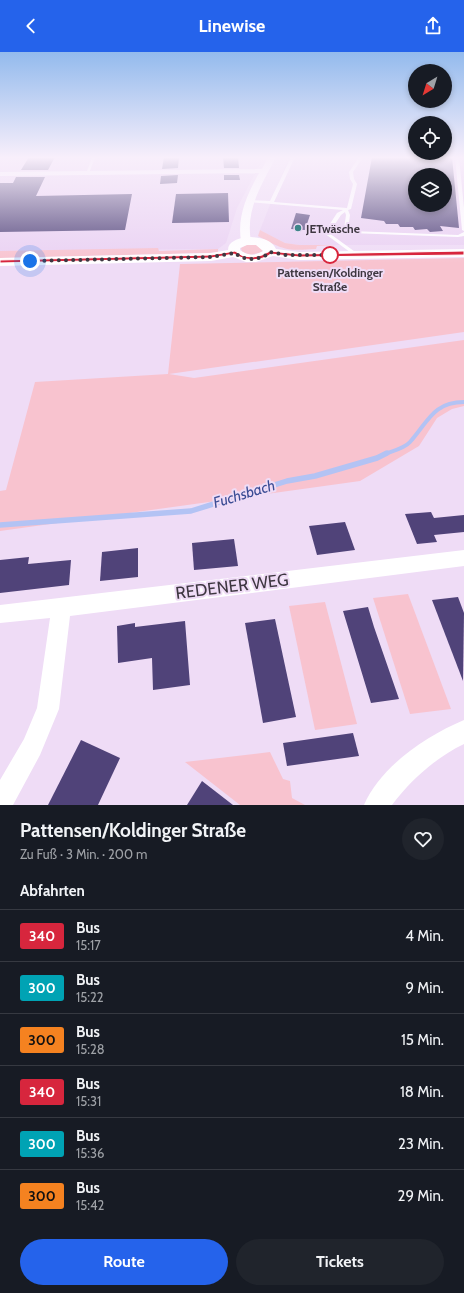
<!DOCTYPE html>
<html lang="de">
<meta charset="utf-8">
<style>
:root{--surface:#171b24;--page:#20242c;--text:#f1f3f6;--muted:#9ea1a6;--line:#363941;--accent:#2563eb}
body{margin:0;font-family:Cabin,sans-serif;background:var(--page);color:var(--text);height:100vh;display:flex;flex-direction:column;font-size:15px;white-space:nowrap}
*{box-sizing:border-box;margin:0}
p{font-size:13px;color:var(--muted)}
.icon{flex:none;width:22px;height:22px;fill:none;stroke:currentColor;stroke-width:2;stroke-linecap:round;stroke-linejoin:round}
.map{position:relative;height:753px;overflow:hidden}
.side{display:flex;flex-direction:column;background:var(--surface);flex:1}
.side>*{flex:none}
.badge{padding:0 8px;border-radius:3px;font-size:14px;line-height:26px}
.needle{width:26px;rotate:218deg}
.tools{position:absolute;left:408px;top:12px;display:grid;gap:8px}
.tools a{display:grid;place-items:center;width:44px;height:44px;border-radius:50%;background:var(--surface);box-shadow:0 2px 6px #0003;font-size:20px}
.you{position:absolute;width:20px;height:20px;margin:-10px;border:3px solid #fff;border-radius:50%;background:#1a73e8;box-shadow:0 0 0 6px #1a73e833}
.map>.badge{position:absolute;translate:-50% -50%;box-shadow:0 0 0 2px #fff}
h2{padding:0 20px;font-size:15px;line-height:36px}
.round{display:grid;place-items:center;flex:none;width:42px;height:42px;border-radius:21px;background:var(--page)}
.overview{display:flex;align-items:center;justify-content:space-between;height:68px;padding:0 20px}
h1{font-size:19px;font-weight:800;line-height:30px}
.cta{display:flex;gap:8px;margin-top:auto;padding:8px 20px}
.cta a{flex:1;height:46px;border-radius:24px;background:var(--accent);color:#fff;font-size:16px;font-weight:800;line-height:46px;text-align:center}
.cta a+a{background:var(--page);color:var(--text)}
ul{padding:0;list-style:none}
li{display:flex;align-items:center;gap:12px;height:52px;padding:0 20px;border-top:1px solid var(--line)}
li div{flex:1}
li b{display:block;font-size:15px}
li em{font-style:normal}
li .badge{min-width:44px;font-weight:700;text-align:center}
header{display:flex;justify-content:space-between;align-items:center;height:52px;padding:0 20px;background:var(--accent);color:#fff;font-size:18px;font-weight:800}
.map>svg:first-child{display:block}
.built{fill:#ead2f3;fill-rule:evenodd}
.green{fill:#f8c3cf}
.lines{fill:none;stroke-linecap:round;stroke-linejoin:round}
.stream-far1{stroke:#b3c3f4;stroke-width:4}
.stream{stroke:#b3c3f4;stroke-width:5.5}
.building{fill:#504379;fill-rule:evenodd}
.service{fill:#fff;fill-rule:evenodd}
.minor{fill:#fff;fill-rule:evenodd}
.tertiary{fill:#fff;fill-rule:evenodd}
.line{fill:#d7263d;stroke:#fff}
.walk{stroke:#3e3741;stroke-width:4;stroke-dasharray:0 7.2}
.poi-dot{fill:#3d8589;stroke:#efdcf6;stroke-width:1.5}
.stop-dot{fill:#fff;stroke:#d7263d;stroke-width:2}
.labels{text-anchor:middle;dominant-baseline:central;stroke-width:4;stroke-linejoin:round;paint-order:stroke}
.far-poi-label{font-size:12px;font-weight:bold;fill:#3e3741;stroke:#efdcf6;text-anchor:start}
.far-stop-label{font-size:12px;font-weight:bold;fill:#3e3741;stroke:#efdcf6}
.water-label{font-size:15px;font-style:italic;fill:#3a4c94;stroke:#efdcf6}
.near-street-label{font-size:17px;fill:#3e3741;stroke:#efdcf6}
</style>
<header><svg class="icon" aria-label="back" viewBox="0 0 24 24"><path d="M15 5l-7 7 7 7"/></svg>Linewise<svg class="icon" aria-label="share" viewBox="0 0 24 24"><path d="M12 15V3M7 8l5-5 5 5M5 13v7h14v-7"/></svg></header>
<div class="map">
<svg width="464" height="753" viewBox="0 0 464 753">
<rect width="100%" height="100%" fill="#efdcf6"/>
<!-- built -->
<g class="built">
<polygon points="0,105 264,105 237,156 226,191 218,197 0,199"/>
<path d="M289 105H464V193H299L285 191 260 178ZM415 123H445V153H415Z"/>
</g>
<!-- green -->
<g class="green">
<path d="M260 178 285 191 299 193H338L317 194 316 197C286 199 284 198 258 184Z"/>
<polygon points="248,192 255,192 263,198 263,200 250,203 242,200 241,196"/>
<polygon points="158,196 159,199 218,197 218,200 208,201 0,206 0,199"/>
<polygon points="464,206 464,280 169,322 194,326 464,288 464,354 452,357 437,366 419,394 360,429 0,479 0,439 6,438 35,330 168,322 180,212"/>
<polygon points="408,542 451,657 410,662 373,546"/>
<polygon points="325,550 357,672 315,678 289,554"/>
<polygon points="270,700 283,727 290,729 292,746 305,753 240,753 185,710"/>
</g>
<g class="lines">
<!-- stream-far1 -->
<path class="stream-far1" d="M385 402C393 399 405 396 410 390 428 370 433 350 464 350"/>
<!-- stream -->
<polyline class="stream" points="0,473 191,459 287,429 315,424 377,406 387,401"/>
</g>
<!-- building -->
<g class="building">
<polygon points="29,105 55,105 48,118 21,118"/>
<polygon points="164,105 179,105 178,116 162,117"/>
<polygon points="223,105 238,105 239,116 224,116"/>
<path d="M372 105H452L459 176 440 174 443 179 430 180 427 177 415 178 413 175H400L398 172H386L384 169 361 166ZM415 123H445V153H415Z"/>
<polygon points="178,123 177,131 160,132 161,124"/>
<polygon points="224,123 239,123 240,128 224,128"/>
<polygon points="16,125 45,125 36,144 132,142 125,178 0,180 0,131 13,131"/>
<polygon points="228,141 229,170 172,171 176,142"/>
<polygon points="296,161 310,163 305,178 291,177"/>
<polygon points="431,460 434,466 464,463 464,480 434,483 437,490 417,492 405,462"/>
<polygon points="345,470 355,498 317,503 309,474"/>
<polygon points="234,487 238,514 194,518 192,491"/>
<polygon points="138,496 138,525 100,529 102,500"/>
<polygon points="29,505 28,512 71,508 69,533 0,541 0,508"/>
<polygon points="458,545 464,561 463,629 432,548"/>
<polygon points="368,555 374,575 399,647 371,651 343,559"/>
<polygon points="275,567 296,665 263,671 245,571"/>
<polygon points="185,569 190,633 153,638 152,606 118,611 117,574 135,571 135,575"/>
<polygon points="353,681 359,704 287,714 283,691"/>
<polygon points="81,688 120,706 98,753 48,753"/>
<polygon points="202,729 233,753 187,753"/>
</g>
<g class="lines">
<!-- service -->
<g class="service">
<polygon points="92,105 95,106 89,121 86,122"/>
<polygon points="291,105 295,105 274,150 347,156 353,132 350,127 349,120 359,105 363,105 353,120 354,127 357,132 351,157 348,158 350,163 348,177 351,179 458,183 464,180 464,184 458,185 350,181 344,177 346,163 345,160 341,163 329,181 358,202 354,203 324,181 337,161 343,158 249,150 247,149 249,148 270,149"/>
<polygon points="455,105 459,105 464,156 464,179 462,178"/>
</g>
<!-- minor -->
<g class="minor">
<path d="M268 105H276C262 132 245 158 251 189L246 192 241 189C237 164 247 143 259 121L0 124V120L262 117Z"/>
<polygon points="464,498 464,514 70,564 59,657 40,703 13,753 0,753 0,728 24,687 37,656 50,566 0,571 0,553"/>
<path d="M464 668V692C435 706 411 728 392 753H364C381 714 426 684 464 668Z"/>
</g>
<!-- tertiary -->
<path class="tertiary" d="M246 185C256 185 271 186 276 197L299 200 464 197V205L299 208 273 204 256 210H246L233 205 211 209 0 214V206L211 201 228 198C228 189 238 187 246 185ZM247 193H256L263 199C255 204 248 204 240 198V196Z"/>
</g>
<!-- sky -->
<linearGradient id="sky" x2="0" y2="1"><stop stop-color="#93baed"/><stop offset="0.5" stop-color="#f8effb"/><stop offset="1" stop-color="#f8effb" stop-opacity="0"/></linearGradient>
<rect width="464" height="211" fill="url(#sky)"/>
<!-- line -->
<path class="line" d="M235 199 243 204 253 205 262 203 270 199 299 202 464 199V203L299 205 271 202C259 210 246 209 234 202L211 206 0 211V208L211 203Z"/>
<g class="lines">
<!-- walk -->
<path class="walk" d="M30 209 211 205 235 201C244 209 261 209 270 200L286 203H330"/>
</g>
<!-- markers -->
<circle class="poi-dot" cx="298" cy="176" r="4"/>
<circle class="stop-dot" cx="330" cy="203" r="8"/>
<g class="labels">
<!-- far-poi labels -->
<g class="far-poi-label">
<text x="306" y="176">JETwäsche</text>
</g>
<!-- far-stop labels -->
<g class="far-stop-label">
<text x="330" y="220">Pattensen/Koldinger<tspan x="330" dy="14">Straße</tspan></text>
</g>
<!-- water labels -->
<g class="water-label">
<text transform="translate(244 442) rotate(-17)">Fuchsbach</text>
</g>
<!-- near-street labels -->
<g class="near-street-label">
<text transform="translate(232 534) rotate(-7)">REDENER WEG</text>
</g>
</g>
</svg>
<div class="tools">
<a><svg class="needle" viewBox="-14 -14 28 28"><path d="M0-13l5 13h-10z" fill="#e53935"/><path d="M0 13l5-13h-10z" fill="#9ea1a6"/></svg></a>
<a><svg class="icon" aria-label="locate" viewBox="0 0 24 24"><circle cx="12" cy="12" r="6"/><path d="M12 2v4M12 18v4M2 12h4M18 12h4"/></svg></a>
<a><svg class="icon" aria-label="layers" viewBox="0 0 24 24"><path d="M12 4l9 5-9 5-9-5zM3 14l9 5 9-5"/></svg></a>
</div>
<div class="you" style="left:30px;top:209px"></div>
</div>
<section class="side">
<div class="overview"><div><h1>Pattensen/Koldinger Straße</h1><p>Zu Fuß · 3 Min. · 200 m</p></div><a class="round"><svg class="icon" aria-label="heart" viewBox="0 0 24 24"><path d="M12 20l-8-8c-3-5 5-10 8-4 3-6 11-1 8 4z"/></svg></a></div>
<h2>Abfahrten</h2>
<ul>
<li><span class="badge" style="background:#d7263d;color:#fff">340</span><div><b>Bus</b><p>15:17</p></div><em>4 Min.</em></li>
<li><span class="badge" style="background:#00a3b4;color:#fff">300</span><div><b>Bus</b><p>15:22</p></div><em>9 Min.</em></li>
<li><span class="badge" style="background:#f58220;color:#111">300</span><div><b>Bus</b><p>15:28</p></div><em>15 Min.</em></li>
<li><span class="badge" style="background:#d7263d;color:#fff">340</span><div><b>Bus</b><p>15:31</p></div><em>18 Min.</em></li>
<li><span class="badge" style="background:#00a3b4;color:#fff">300</span><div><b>Bus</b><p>15:36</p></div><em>23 Min.</em></li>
<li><span class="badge" style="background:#f58220;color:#111">300</span><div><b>Bus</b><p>15:42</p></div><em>29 Min.</em></li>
</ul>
<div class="cta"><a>Route</a><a>Tickets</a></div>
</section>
